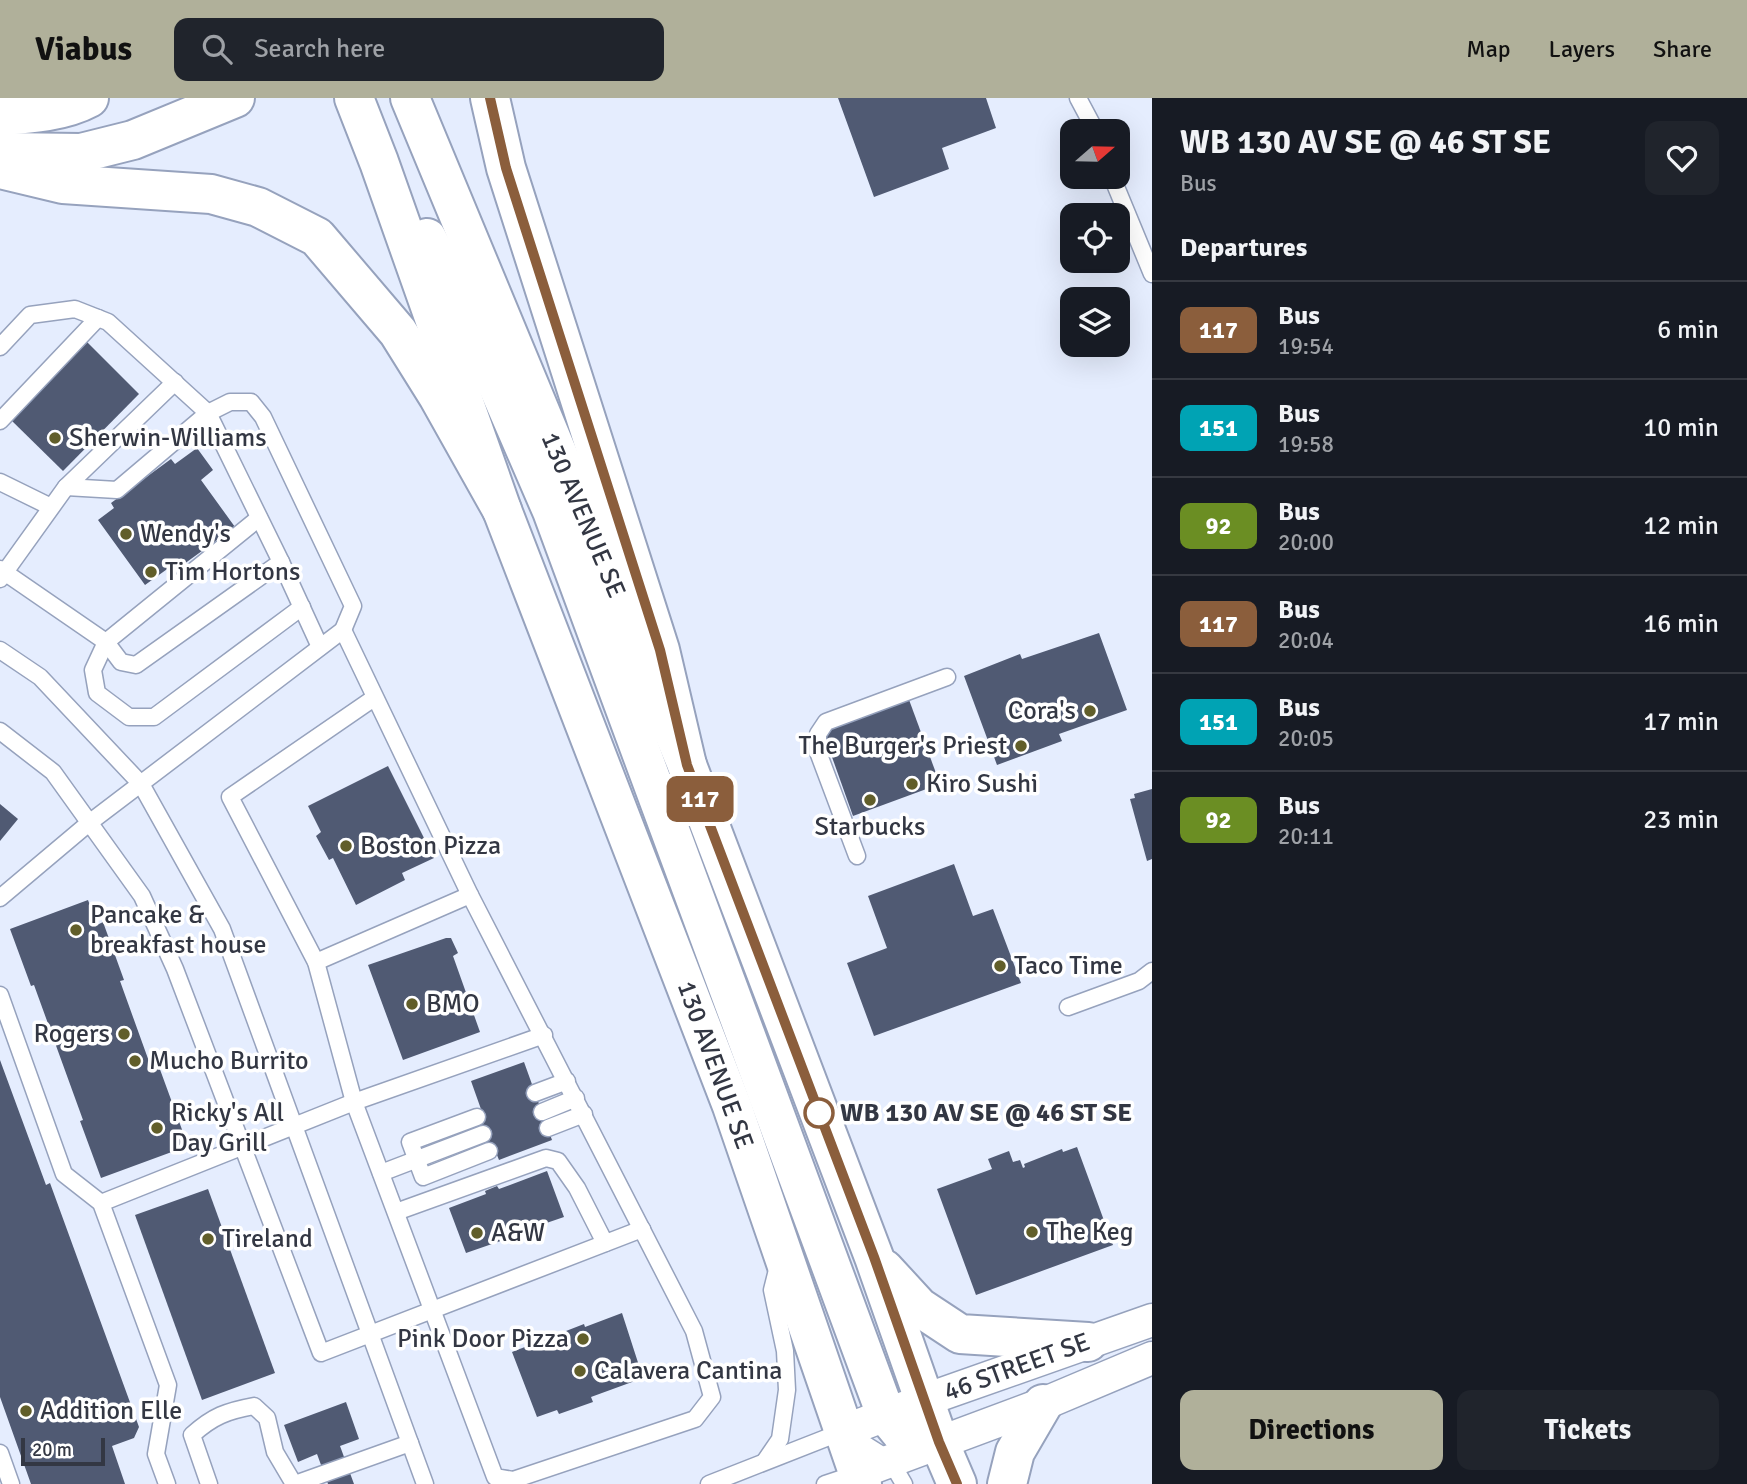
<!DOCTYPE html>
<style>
:root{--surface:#171b24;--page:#20242c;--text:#f1f3f6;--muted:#9ea1a6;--line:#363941;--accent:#b0b09a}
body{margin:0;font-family:Signika,sans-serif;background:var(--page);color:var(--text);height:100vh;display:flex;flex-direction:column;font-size:26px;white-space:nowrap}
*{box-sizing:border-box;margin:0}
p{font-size:23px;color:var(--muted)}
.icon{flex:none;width:38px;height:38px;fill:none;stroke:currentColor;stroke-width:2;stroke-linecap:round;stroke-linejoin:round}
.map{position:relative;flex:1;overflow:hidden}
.panel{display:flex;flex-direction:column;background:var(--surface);width:595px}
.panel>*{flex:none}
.badge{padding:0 14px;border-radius:10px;font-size:24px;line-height:46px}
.needle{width:46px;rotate:70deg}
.tools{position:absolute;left:1060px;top:21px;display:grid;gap:14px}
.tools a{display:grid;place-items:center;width:70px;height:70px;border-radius:14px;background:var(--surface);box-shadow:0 7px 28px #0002;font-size:35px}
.scale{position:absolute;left:21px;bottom:18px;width:84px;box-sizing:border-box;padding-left:7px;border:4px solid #333743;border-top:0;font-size:19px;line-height:24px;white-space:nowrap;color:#333743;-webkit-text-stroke:5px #fff;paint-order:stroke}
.map>.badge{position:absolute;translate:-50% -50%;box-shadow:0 0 0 4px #fff}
h2{padding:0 28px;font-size:26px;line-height:63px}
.round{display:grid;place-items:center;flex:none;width:74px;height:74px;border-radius:14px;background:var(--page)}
.headline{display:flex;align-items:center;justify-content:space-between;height:119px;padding:0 28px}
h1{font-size:33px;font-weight:700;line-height:52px}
.primary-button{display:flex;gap:14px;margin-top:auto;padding:14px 28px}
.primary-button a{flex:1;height:80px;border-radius:14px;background:var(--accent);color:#111;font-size:28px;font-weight:700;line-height:80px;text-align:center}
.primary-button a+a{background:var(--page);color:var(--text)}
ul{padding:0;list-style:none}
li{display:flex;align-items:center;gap:21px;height:98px;padding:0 28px;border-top:2px solid var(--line)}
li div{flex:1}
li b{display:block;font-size:26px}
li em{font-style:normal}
li .badge{min-width:77px;font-weight:700;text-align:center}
header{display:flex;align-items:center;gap:42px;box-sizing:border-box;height:98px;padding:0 35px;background:var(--accent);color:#111}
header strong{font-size:33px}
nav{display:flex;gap:38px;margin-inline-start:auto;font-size:24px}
.search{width:490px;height:63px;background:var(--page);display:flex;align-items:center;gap:18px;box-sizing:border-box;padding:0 24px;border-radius:14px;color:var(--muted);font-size:26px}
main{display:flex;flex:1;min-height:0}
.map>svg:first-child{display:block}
.building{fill:#505a73}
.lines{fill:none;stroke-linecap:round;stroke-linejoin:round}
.lane-casing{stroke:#96a2bd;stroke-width:19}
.street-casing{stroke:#96a2bd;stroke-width:35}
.secondary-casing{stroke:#96a2bd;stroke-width:42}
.highway-casing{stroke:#96a2bd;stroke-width:42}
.lane{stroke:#fff;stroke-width:16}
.street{stroke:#fff;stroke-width:32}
.secondary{stroke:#fff;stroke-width:38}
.highway{stroke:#fff;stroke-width:38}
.line-casing{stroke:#fff;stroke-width:16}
.line{stroke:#8b5e3c;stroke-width:10}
.poi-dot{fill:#615e2a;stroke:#fff;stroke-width:2.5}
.stop-dot{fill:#fff;stroke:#8b5e3c;stroke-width:3.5}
.labels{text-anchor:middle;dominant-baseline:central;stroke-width:7;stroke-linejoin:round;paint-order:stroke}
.poi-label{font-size:26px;fill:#333743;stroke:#fff;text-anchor:start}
.street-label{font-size:26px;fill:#333743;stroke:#fff}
.stop-label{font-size:26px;font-weight:bold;fill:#333743;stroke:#fff;text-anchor:start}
</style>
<header>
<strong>Viabus</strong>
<div class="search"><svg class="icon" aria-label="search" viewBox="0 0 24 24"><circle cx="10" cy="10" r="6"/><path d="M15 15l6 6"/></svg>Search here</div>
<nav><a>Map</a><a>Layers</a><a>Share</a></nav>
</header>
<main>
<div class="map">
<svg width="1152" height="1386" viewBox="0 0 1152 1386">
<rect width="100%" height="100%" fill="#e5edfe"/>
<!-- building -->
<g class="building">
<polygon points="838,0 986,0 996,30 942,50 949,71 874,99"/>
<polygon points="87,244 139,296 63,373 10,321"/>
<polygon points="197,350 213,372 201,382 235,429 173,474 170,469 145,487 98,422 114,410 111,405 171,361 175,366"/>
<polygon points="1099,535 1127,612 1059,636 1062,643 997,667 964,578 1020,556 1022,561"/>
<polygon points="908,599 940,686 853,718 822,631"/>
<polygon points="388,668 434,760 402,775 405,782 356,807 333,760 329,762 316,738 321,734 308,708"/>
<polygon points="1152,691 1152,761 1147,763 1130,701 1135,700 1134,696"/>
<polygon points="0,706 18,721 0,743"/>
<polygon points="954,766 973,818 993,811 1021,885 874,938 847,865 887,850 868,798"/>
<polygon points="88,802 97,827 103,824 124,882 120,883 151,969 158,966 188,1048 101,1080 80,1023 83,1022 34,887 31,888 10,831"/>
<polygon points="446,840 451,840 458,855 453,858 480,934 403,962 368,867"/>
<polygon points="0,962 46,1087 50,1085 139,1329 134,1340 112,1348 125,1386 31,1386 0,1299"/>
<polygon points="524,964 552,1042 499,1062 497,1057 491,1059 476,1016 482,1014 471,983"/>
<polygon points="1077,1049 1113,1147 976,1197 937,1091 992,1071 988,1061 1009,1053 1013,1064 1020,1062 1023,1070 1025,1069 1024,1066 1062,1051 1063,1054"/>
<polygon points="547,1073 564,1119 523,1133 524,1135 466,1155 449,1110 486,1096 485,1093 497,1088 499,1091"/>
<polygon points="208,1091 275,1275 202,1302 135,1117"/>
<polygon points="622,1215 643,1280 591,1299 593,1304 559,1316 557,1312 537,1319 512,1254 584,1226 585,1229"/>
<polygon points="346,1304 359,1341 340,1348 354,1386 328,1386 317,1356 298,1364 284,1327"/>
</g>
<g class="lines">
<!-- lane casing -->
<g class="lane-casing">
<g id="lane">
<polyline points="1078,0 1094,30"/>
<polyline points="1112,79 1152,176"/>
<polyline points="0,249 30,217 75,211 108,224 208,315 281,464"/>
<polyline points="0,323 98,220"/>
<polyline points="0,384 51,409"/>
<polyline points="259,420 106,544 93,572 97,595 129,619 154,619 302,509"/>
<polyline points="0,471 106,544 121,564 136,567 281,464 320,549"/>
<polyline points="0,481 66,389 175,284"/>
<polyline points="343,532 470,797 694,1233 712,1299 695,1321 513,1382 495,1379 354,1004 316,864 230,699 374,600"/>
<polyline points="0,552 40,579 141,686 222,831 425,1386"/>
<polyline points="0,633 53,674 142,798 175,871 321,1255 642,1131"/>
<polyline points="857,758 818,654 818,636 826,624 947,579"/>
<polyline points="0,800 89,725 343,532 353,508 263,319 251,304 230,304 208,315 117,392 66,389"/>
<polyline points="316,864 470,797"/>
<polyline points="0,897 64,1076 101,1105 168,1287 156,1356 167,1386"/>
<polyline points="1068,909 1139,883 1152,873"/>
<polyline points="535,995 567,983"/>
<polyline points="542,1014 576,1000"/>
<polyline points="477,1019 410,1044 423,1079 489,1053"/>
<polyline points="548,1030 584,1016"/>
<polyline points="381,1075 483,1036"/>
<polyline points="101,1105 354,1004 544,937"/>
<polyline points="396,1114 546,1060 558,1063 577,1090 605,1145"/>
<polyline points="0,1355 11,1386"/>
<polyline points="765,1363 780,1341 787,1292 785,1253 772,1192 778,1168"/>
<path d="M209 1386 192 1337C213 1318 227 1313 254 1308L267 1320 275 1354 294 1386"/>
<polyline points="295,1386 410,1345"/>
<polyline points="709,1386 844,1333 890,1362 904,1386"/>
<polyline points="825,1386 858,1375"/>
</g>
</g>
<!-- street casing -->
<g class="street-casing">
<g id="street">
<polyline points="844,1333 925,1302 1152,1222"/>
<polyline points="858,1375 1043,1306 1152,1260"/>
</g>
</g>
<!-- secondary casing -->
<g class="secondary-casing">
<g id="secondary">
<polyline points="354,0 379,64 502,412 732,1008 862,1386"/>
<polyline points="410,0 687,667 874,1159 939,1344 957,1386"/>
<polyline points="427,140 473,231 552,413 886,1317 905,1340 939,1344"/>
<polyline points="884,1171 919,1209 960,1236 1088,1244"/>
<polyline points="1007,1386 1015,1354 1043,1306"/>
</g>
</g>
<!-- highway casing -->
<g class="highway-casing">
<g id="highway">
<polyline points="490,0 506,70 660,552 687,667"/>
<path d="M0 18C29 16 63 14 89 0"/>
<polyline points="0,54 81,55 133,42 235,0"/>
<polyline points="0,71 63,86 211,96 258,109 317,139 398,234 438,298 502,412"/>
</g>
</g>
<!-- lane -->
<use href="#lane" class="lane"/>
<!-- street -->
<use href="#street" class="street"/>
<!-- secondary -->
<use href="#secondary" class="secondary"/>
<!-- highway -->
<use href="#highway" class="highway"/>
</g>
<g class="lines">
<!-- line casing -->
<g class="line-casing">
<polyline id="line" points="490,0 506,70 660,552 687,667 874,1159 939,1344 957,1386"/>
</g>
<!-- line -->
<use href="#line" class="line"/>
</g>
<!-- markers -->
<g class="poi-dot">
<circle cx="55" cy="340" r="7"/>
<circle cx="126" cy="436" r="7"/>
<circle cx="151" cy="474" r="7"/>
<circle cx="1090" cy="613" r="7"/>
<circle cx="1021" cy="648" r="7"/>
<circle cx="912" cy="686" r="7"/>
<circle cx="870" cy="702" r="7"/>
<circle cx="346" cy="748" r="7"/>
<circle cx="76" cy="832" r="7"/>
<circle cx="1000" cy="868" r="7"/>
<circle cx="412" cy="906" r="7"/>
<circle cx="124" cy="936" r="7"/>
<circle cx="135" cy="963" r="7"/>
<circle cx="157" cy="1030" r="7"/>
<circle cx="1032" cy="1134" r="7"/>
<circle cx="477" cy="1135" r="7"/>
<circle cx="208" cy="1141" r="7"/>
<circle cx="583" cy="1241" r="7"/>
<circle cx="580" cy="1273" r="7"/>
<circle cx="26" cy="1313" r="7"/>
</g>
<circle class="stop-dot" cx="819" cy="1015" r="14"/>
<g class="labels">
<!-- poi labels -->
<g class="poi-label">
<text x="69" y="340">Sherwin-Williams</text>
<text x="140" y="436">Wendy's</text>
<text x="165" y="474">Tim Hortons</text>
<text x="1076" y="613" text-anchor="end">Cora's</text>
<text x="1007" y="648" text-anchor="end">The Burger's Priest</text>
<text x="926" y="686">Kiro Sushi</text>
<text x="870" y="729" text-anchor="middle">Starbucks</text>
<text x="360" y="748">Boston Pizza</text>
<text x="90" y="817">Pancake &amp;<tspan x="90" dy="30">breakfast house</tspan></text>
<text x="1014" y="868">Taco Time</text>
<text x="426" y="906">BMO</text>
<text x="110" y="936" text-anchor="end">Rogers</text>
<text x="149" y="963">Mucho Burrito</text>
<text x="171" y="1015">Ricky's All<tspan x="171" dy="30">Day Grill</tspan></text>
<text x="1046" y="1134">The Keg</text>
<text x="491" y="1135">A&amp;W</text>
<text x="222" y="1141">Tireland</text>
<text x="569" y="1241" text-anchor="end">Pink Door Pizza</text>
<text x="594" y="1273">Calavera Cantina</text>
<text x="40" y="1313">Addition Elle</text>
</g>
<!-- street labels -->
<g class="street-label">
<text transform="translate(583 417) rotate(67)">130 AVENUE SE</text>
<text transform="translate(715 967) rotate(70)">130 AVENUE SE</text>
<text transform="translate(1017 1269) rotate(-20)">46 STREET SE</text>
</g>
<!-- stop labels -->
<g class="stop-label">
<text x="840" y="1015">WB 130 AV SE @ 46 ST SE</text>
</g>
</g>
</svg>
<div class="tools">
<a><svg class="needle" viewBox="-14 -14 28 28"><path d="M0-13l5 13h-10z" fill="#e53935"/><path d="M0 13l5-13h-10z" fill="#9ea1a6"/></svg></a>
<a><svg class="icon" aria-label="locate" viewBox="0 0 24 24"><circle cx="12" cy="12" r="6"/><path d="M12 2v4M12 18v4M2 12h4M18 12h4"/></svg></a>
<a><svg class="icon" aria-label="layers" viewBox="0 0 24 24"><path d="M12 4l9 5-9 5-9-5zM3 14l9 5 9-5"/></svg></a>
</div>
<div class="scale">20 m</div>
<b class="badge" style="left:700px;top:701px;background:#8b5e3c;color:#fff">117</b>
</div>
<section class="panel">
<div class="headline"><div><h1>WB 130 AV SE @ 46 ST SE</h1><p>Bus</p></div><a class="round"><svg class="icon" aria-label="heart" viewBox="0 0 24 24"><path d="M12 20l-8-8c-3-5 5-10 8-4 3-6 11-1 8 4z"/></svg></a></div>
<h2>Departures</h2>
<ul>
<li><span class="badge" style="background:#8b5e3c;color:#fff">117</span><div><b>Bus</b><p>19:54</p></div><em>6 min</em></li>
<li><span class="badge" style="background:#00a3b4;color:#fff">151</span><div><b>Bus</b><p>19:58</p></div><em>10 min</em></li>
<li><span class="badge" style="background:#6b8e23;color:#fff">92</span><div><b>Bus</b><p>20:00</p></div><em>12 min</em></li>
<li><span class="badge" style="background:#8b5e3c;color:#fff">117</span><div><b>Bus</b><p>20:04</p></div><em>16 min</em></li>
<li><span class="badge" style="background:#00a3b4;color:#fff">151</span><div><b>Bus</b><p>20:05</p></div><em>17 min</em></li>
<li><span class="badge" style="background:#6b8e23;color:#fff">92</span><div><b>Bus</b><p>20:11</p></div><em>23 min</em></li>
</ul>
<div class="primary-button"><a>Directions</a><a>Tickets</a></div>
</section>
</main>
